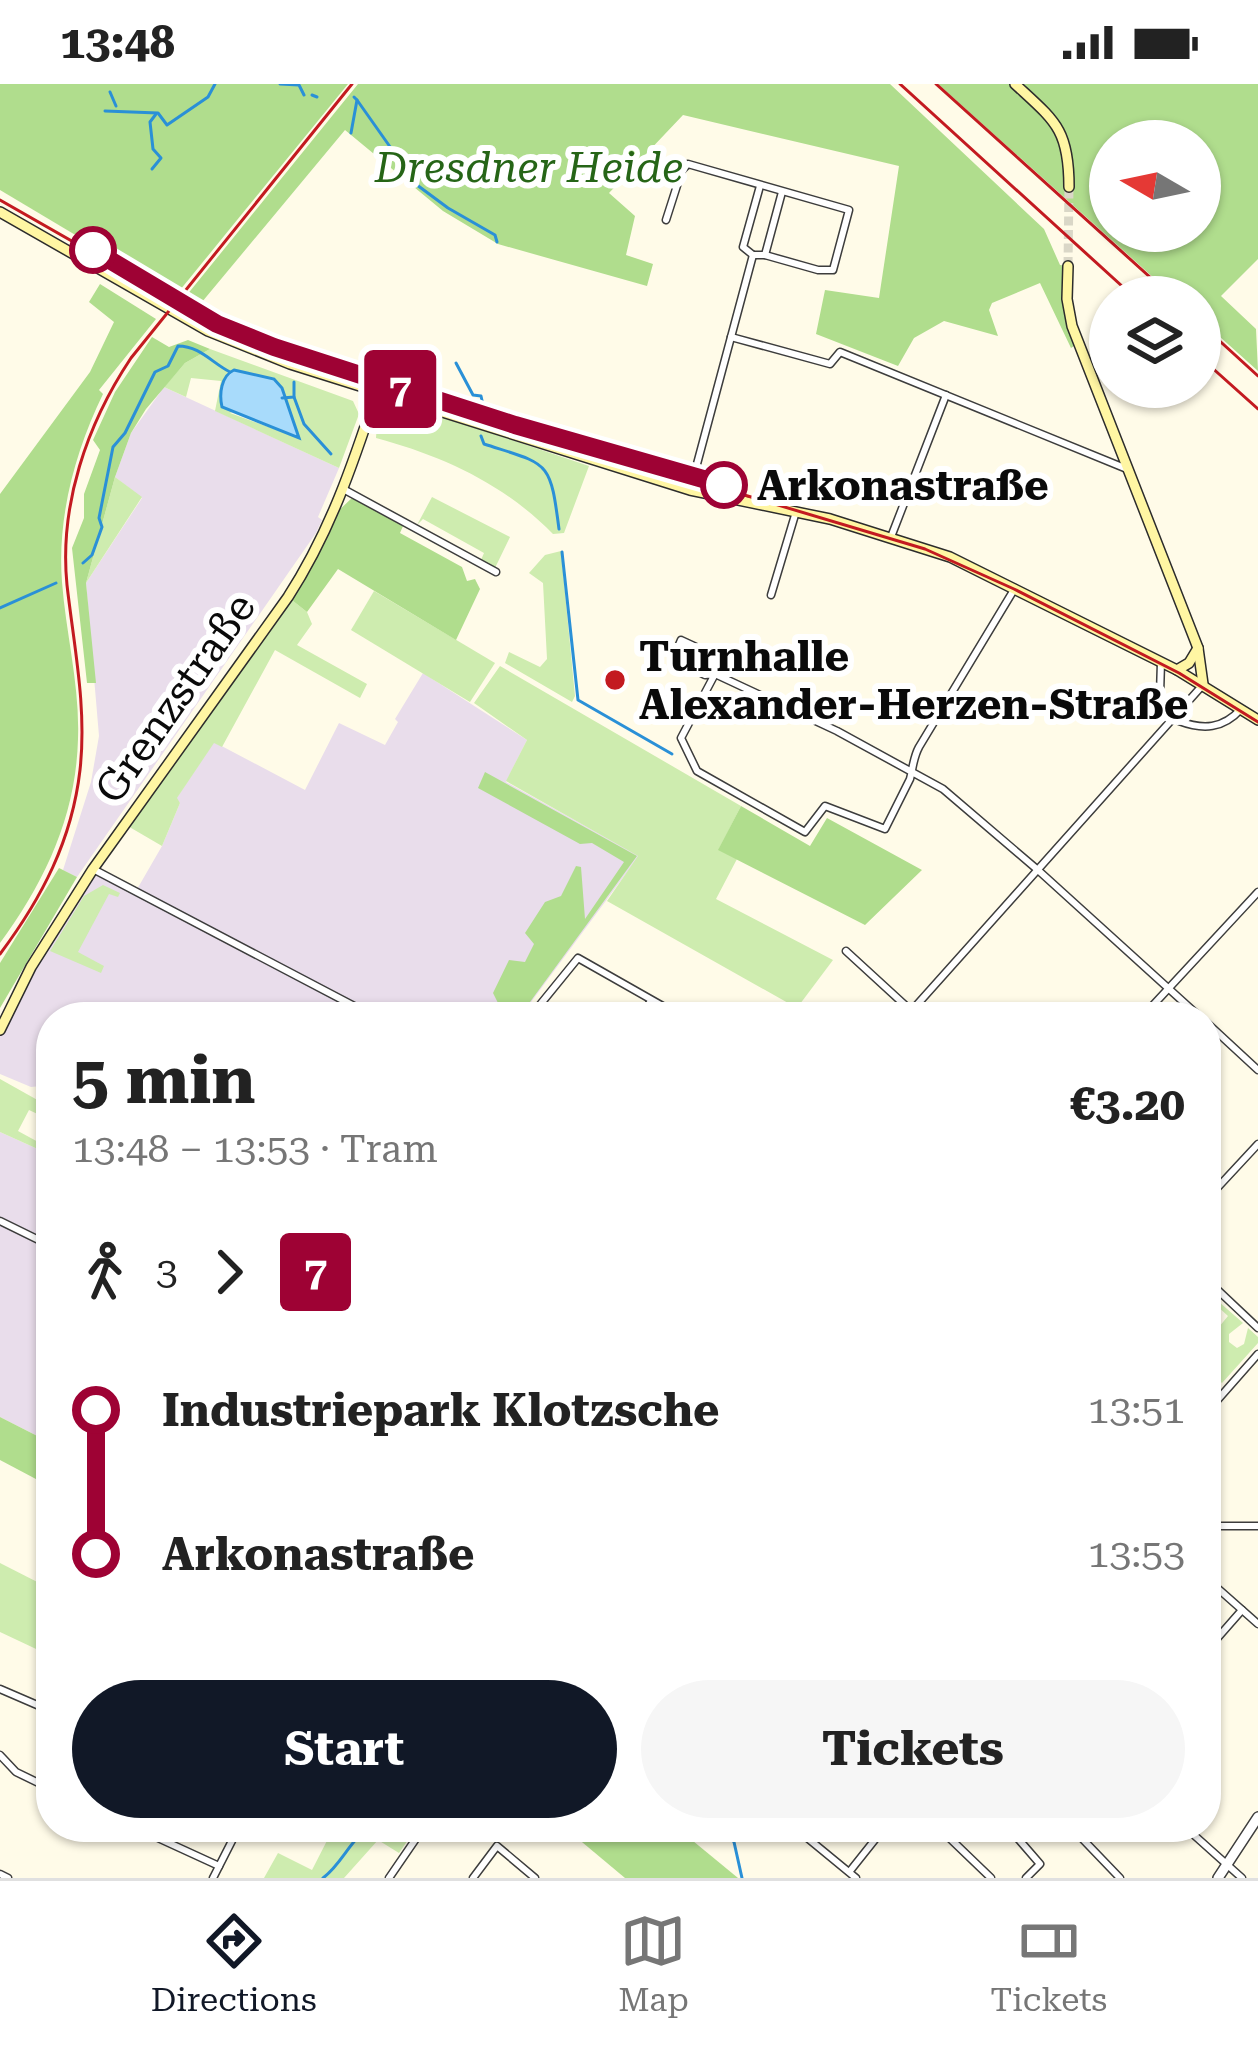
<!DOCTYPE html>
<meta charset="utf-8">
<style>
:root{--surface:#fff;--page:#f6f6f6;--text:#222;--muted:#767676;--line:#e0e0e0;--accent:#111827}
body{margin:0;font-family:"Roboto Serif",serif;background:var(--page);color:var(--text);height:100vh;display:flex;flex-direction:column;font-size:45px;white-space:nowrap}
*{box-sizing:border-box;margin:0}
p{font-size:39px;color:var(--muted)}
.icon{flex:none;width:66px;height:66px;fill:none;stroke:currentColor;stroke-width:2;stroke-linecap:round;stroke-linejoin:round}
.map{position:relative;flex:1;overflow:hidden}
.side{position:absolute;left:36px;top:918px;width:1185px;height:840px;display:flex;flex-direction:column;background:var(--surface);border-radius:48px;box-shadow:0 3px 9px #0004}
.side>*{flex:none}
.badge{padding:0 24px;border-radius:9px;font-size:42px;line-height:78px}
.needle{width:78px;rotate:279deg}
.buttons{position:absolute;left:1089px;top:36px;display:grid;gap:24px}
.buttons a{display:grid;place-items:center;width:132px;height:132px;border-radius:50%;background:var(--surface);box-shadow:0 3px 9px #0004;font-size:60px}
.map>.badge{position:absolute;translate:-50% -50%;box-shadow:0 0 0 6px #fff}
.legs{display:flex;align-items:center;gap:18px;height:132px;padding:0 36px;font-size:39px}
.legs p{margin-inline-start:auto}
.overview{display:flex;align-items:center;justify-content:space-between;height:204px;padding:0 36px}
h1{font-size:66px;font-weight:700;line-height:90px}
.primary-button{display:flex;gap:24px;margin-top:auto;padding:24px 36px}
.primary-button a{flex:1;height:138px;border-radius:72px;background:var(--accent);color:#fff;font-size:48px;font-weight:700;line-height:138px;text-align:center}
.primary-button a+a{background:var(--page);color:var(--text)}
ul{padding:0 36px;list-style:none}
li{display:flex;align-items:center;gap:42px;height:144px;font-size:45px}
li i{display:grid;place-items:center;width:18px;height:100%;margin:0 15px;background:currentColor}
li i::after{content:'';width:30px;height:30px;margin:-15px;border:9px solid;border-radius:50%;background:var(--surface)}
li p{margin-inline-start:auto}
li:first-child i{background:linear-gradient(#0000 50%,currentColor 0)}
li:last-child i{background:linear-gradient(currentColor 50%,#0000 0)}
.status{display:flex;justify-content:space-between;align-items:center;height:84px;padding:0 60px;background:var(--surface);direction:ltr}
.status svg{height:33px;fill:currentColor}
.tabs{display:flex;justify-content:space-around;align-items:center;height:168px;border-top:3px solid var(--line);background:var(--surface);font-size:33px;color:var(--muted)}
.tabs a{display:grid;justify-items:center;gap:6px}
.tabs .selected{color:var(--accent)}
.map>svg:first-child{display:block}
.industrial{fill:#e9ddeb}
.green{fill:#ceecaf;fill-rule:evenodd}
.forest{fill:#b0dd8d;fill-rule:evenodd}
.water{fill:#a8dbfb;stroke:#2a90d7;stroke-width:3}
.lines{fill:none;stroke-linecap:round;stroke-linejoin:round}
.stream{stroke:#2a90d7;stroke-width:3}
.secondary-tunnel{stroke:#dad7c7;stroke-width:9;stroke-dasharray:9 4.5;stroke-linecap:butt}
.pedestrian-casing{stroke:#3d3d3d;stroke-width:8}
.minor-casing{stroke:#3d3d3d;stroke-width:9}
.tertiary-casing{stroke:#3d3d3d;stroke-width:12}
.secondary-casing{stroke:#2c2c2c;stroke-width:12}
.pedestrian{stroke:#fff;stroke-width:4.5}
.minor{stroke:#fff;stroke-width:6}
.tertiary{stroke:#fff;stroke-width:9}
.secondary{stroke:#fff6a3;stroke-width:9}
.tram{stroke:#c31a20;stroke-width:3}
.rail{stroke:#c31a20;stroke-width:3}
.line-1-casing{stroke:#fff;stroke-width:27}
.line-1{stroke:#9e0234;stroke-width:18}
.stop-1-dot{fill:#fff;stroke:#9e0234;stroke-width:6}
.poi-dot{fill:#c31a20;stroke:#fff;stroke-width:4.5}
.labels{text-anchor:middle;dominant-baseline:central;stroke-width:12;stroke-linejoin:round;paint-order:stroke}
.park-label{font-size:42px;font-style:italic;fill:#266517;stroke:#fff}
.stop-label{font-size:42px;font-weight:bold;fill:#0a0a0a;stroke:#fff;text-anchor:start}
.poi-label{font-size:42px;font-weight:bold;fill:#0a0a0a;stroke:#fff;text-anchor:start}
.street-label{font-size:42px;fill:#0a0a0a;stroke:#fff}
</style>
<div class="status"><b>13:48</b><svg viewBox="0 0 49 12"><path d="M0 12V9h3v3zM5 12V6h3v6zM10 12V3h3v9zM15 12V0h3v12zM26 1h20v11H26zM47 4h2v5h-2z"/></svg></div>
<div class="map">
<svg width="1258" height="1794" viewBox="0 0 1258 1794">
<rect width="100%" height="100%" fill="#fffbe8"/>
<!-- industrial -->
<g class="industrial">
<polygon points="164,303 339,384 318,433 322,436 316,449 77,793 63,786 91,698 99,652 86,499 142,414 115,393 131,349"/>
<polygon points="423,589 527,656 506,698 639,772 520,933 51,933 51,1001 31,1003 0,990 0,946 7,930 93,785 136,807 162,762 180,719 176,715 214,658 305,706 339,639 385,661 398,638 395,635"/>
<polygon points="0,1048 51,1071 51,1359 0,1333"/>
</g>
<!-- green -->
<g class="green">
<path d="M210 265 353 317 359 330 339 384 215 327 221 297 191 294 186 313 164 303 185 279ZM282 304 299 354 230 329Z"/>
<path d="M395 317 589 382 564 449 553 450C504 400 443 372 376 354L378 324Z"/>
<polygon points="115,393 142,413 86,499"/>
<polygon points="432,413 510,453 495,484 481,476 484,469 423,435 417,441"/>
<polygon points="561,467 575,612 572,618 505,579 509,568 540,583 547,575 543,499 529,489 545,471"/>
<polygon points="374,507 495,579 470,618 351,546"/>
<polygon points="288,513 307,528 312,540 297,561 367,600 360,614 275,566 222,663 214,659 177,714 180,719 162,762 126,741"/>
<polygon points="500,582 741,722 719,765 737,775 716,815 833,876 797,924 607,817 638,772 506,697 527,656 474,619"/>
<polygon points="103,801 120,809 118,813 109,810 78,868 104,882 101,889 50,867 84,812"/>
<polygon points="0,995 41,1018 46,1034 29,1026 18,1047 51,1065 51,1071 0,1048"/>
<polygon points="1218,1217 1243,1239 1229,1250 1229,1258 1237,1264 1244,1260 1248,1244 1258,1253 1258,1259 1222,1299 1206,1285 1206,1232 1219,1243 1228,1232 1215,1220"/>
<polygon points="0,1479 51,1505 51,1572 0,1548"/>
<polygon points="334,1743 403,1743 412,1750 399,1769 378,1756 344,1794 264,1794 278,1769 312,1786"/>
</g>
<!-- forest -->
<g class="forest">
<polygon points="0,0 348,0 176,211 0,106"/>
<polygon points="358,0 890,0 1044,145 1060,181 1066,182 1077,260 1071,264 1040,199 992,219 989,226 998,252 944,237 914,254 898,282 816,250 825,206 879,214 899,82 683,31 609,109 635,132 626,171 653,180 647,202 498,160 443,127 345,46 197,224 182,217"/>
<path d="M938 0H1258V175L1221 212 1256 245 1258 287 1200 235V213H1175ZM1110 57H1200V147H1110Z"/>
<path d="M100 200 156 235 99 306 103 310C75 368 57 433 62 498 66 551 80 602 78 655 76 732 45 798 0 859V410L90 288 114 238 89 218Z"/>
<polygon points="152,253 169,263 188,256 210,265 185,279 146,325 131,349 115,393 86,499 96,599 87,599 72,464 84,434 84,410 100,366 93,356 115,308"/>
<polygon points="353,413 403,442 400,449 462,483 467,497 475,495 480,505 456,556 338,485 307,528 288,513 334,431"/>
<polygon points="485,688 637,772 519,933 505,933 493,909 509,876 525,878 534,860 525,849 545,818 561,812 576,782 581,783 585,835 624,778 592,759 580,760 478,704"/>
<polygon points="741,722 810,762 827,734 922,786 865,841 718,766"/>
<polygon points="59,784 77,793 0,924 0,879"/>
<polygon points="0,1333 51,1359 51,1403 0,1376"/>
<polygon points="564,1743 676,1743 738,1794 625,1794"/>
</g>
<!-- water -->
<path class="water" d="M234 286 274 295 282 304 299 354 222 323C219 310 221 292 234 286Z"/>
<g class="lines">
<!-- stream -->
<g class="stream">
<polyline points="280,0 299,1 304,11"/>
<polyline points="110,8 116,22"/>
<polyline points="312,11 317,13"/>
<polyline points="357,16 417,101 448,124 495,151 497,158"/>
<polyline points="105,27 158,29 167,41 208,13 215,0"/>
<polyline points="351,49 357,16 354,13"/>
<polyline points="152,85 161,74 153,65 150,38 156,30"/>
<polyline points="456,279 473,311 481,312 483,321"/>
<polyline points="294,313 304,340 331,370"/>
<polyline points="282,314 294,313 294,298"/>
<path d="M481 352 484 360C549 381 550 375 559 445"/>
<polyline points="562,468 578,616 672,670"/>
<path d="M83 479 92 471 102 443 99 434 113 363 125 349 155 288 168 282 178 262C200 262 212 279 230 288"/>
<polyline points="0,524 56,499"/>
<polyline points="722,1743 734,1758 742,1794"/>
<path d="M323 1794C342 1780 349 1757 370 1743"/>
</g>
<!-- secondary-tunnel -->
<polyline class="secondary-tunnel" points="1068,182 1069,103"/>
<!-- pedestrian casing -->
<g class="pedestrian-casing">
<polyline id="pedestrian" points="640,933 650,917"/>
</g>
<!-- minor casing -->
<g class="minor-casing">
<g id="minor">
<polyline points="666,136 682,86 688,80 849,126 833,186 818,186 765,171"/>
<polyline points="753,171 765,171 782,108"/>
<polyline points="753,171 743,163 760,102"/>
<polyline points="731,253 830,280 840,268 1127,385"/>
<polyline points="345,406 496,488"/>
<polyline points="690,406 753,171"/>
<polyline points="891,453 946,311"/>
<path d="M1015 504 919 663C913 674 913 684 910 695L885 745 825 722 805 748 697 687 681 654 715 590 705 591 673 575 681 556 722 575 715 590 837 647 943 705 1039 787 1200 933"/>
<polyline points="771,511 795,431"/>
<path d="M1161 578 1160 610 1179 637C1203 646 1223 645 1241 625"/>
<polyline points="93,785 375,933"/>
<polyline points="846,867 918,933"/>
<polyline points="530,933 578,874 682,933"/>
<polyline points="906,933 1201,603"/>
<polyline points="1142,933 1258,808"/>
<polyline points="1206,938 1258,986"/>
<polyline points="1206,1116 1258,1060"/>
<polyline points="0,1137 51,1162"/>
<polyline points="1206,1195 1258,1244"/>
<polyline points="1206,1329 1258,1270"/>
<polyline points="1206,1450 1218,1442 1258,1442"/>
<polyline points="1206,1494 1258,1540"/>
<polyline points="1206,1567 1242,1526"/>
<polyline points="0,1605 51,1627"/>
<polyline points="0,1671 16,1688 51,1705"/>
<polyline points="134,1743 219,1782"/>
<polyline points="794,1743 856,1794"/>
<polyline points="938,1743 991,1794"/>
<polyline points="1008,1743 1040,1780 1026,1794"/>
<polyline points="1071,1743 1120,1794"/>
<polyline points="1185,1743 1242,1794"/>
<polyline points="850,1787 885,1743"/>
<polyline points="0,1790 8,1794"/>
<polyline points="213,1794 239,1743"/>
<polyline points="389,1794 424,1743"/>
<polyline points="473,1794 497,1762 535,1794"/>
</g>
</g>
<!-- tertiary casing -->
<g class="tertiary-casing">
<polyline id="tertiary" points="1218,1794 1258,1733"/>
</g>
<!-- secondary casing -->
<g class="secondary-casing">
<g id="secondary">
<path d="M1015 0C1055 37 1069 45 1069 103"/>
<polyline points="0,128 208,247 290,280 690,406 830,435 950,473 1177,586 1258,636"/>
<polyline points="1068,182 1067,215 1072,242 1198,564 1203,600"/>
<polyline points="1177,586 1189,579 1198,564"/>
<path d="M0 946 31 883 93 785 288 513C330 448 353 380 377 307"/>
</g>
</g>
<!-- pedestrian -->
<use href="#pedestrian" class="pedestrian"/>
<!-- minor -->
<use href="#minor" class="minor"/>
<!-- tertiary -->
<use href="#tertiary" class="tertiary"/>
<!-- secondary -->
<use href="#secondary" class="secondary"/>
<!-- tram -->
<polyline class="tram" points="0,116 217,240 274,263 594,366 925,465 1014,505 1179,589 1258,638"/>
<!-- rail -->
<g class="rail">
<polyline points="900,0 1134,213"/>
<polyline points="936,0 1172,213"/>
<polyline points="1200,239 1258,292"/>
<polyline points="1200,273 1258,325"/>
<path d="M0 870C42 814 72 756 80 686 87 623 74 563 67 501 59 421 87 340 131 274L352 0"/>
</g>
</g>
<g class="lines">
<!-- line-1 casing -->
<g class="line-1-casing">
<polyline id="line-1" points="93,166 217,240 274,263 515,341 724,401"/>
</g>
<!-- line-1 -->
<use href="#line-1" class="line-1"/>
</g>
<!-- markers -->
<g class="stop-1-dot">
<circle cx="93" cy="166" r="21"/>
<circle cx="724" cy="401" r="21"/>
</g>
<circle class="poi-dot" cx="615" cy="596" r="12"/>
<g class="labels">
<!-- park labels -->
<g class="park-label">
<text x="529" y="83">Dresdner Heide</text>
</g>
<!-- stop labels -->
<g class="stop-label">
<text x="757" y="401">Arkonastraße</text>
</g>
<!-- poi labels -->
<g class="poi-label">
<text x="639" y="572">Turnhalle<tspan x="639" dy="48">Alexander-Herzen-Straße</tspan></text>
</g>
<!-- street labels -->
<g class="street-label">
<text transform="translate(175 614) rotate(-55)">Grenzstraße</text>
</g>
</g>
</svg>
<div class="buttons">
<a><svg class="needle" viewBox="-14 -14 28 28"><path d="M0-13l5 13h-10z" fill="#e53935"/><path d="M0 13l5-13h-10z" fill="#767676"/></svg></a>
<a><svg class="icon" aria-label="layers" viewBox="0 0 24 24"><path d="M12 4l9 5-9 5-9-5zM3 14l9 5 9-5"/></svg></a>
</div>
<b class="badge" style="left:400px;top:305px;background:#9e0234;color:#fff">7</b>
<section class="side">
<div class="overview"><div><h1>5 min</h1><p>13:48 – 13:53 · Tram</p></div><b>€3.20</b></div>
<div class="legs"><svg class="icon" aria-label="walk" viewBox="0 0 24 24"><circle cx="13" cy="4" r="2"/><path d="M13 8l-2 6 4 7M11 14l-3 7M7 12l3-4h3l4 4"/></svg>3<svg class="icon" aria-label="forward" viewBox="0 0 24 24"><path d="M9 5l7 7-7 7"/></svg><b class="badge" style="background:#9e0234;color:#fff">7</b></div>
<ul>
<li><i style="color:#9e0234"></i><b>Industriepark Klotzsche</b><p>13:51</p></li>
<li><i style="color:#9e0234"></i><b>Arkonastraße</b><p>13:53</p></li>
</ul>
<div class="primary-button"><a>Start</a><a>Tickets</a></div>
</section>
</div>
<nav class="tabs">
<a class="selected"><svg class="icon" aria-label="directions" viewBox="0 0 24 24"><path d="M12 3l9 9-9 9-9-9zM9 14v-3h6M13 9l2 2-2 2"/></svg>Directions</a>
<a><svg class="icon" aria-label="map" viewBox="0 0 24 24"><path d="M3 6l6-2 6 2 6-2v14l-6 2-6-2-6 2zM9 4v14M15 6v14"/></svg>Map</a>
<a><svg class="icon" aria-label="tickets" viewBox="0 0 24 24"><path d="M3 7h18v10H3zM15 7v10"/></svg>Tickets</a>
</nav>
